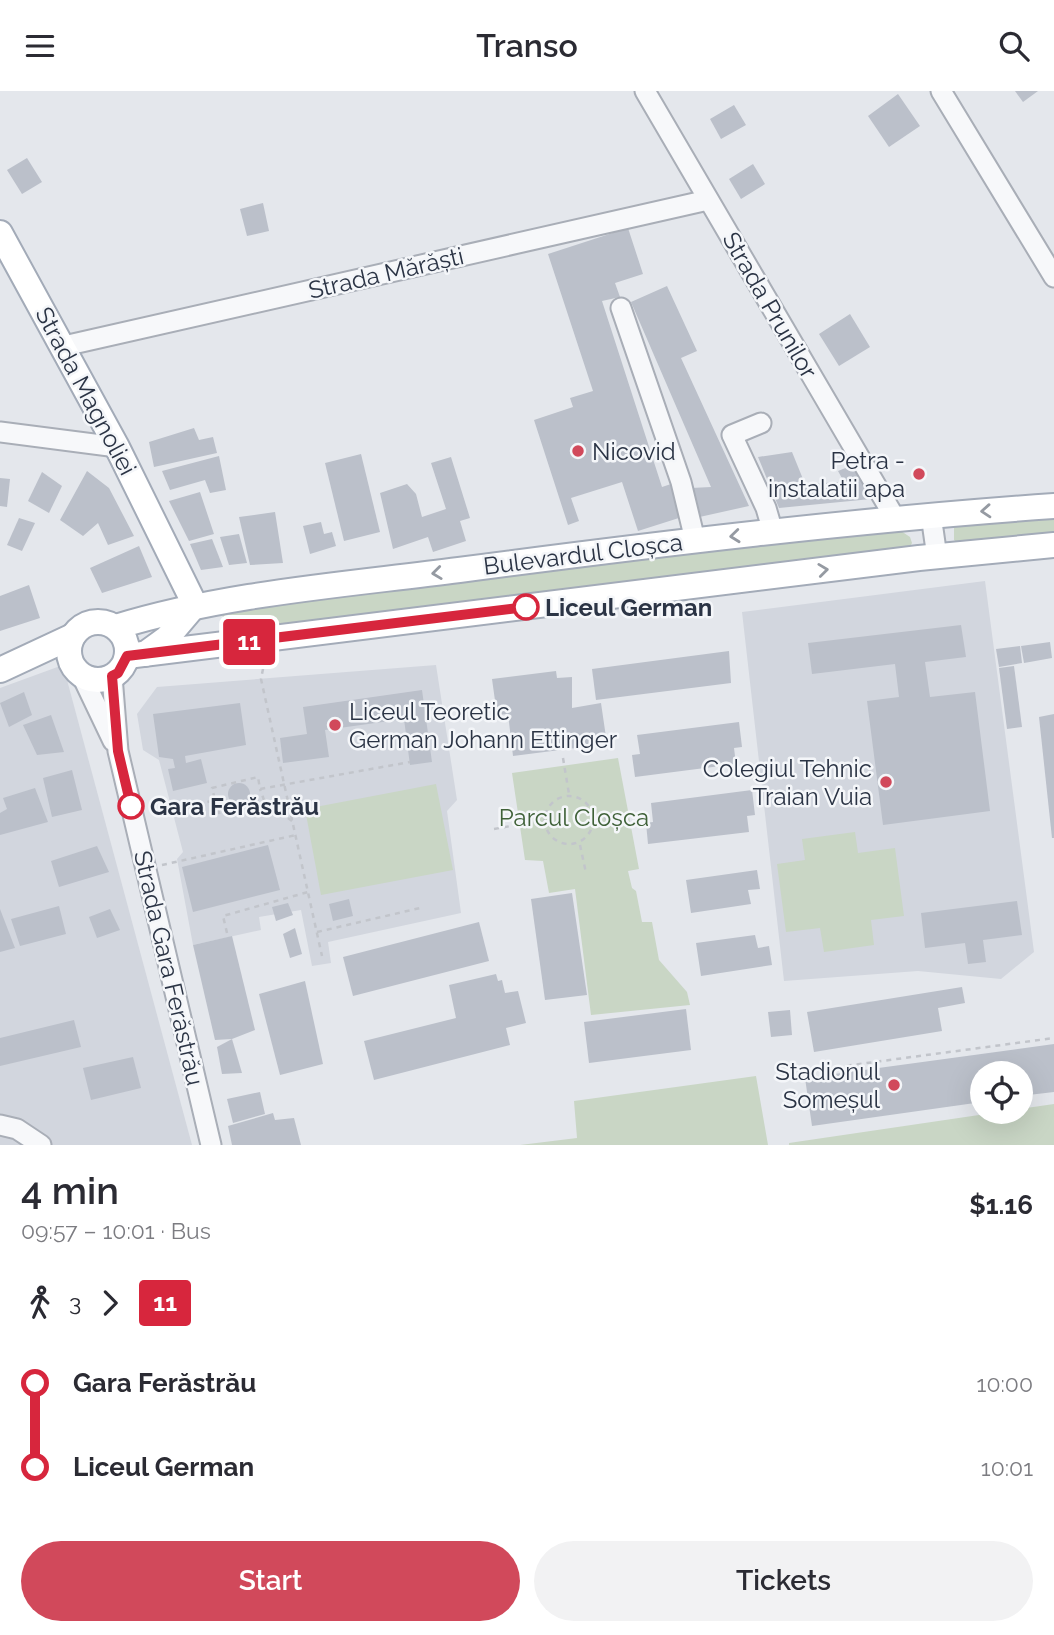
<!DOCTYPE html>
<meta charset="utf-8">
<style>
:root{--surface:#fff;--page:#f2f2f3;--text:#2b2b33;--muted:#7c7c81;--accent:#d1495b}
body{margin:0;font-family:Raleway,sans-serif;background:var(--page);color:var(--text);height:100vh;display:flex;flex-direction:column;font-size:26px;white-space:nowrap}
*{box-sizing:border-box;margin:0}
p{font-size:23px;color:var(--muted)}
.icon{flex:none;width:38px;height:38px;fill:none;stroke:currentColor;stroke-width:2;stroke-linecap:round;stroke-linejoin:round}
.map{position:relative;height:1054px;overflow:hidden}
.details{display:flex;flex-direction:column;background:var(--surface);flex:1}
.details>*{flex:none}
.badge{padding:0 14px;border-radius:5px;font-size:24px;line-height:46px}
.fabs{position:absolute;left:970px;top:970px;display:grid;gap:14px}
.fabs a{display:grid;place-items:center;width:63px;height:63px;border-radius:50%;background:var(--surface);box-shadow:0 7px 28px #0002;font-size:35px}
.map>.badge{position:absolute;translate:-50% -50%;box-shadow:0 0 0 4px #fff}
.legs{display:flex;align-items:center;gap:10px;height:77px;padding:0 21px;font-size:23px}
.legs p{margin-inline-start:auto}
.head{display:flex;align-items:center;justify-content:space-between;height:119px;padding:0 21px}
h1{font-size:38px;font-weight:600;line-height:52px}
.cta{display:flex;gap:14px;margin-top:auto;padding:14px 21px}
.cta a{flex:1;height:80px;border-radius:42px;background:var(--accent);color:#fff;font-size:28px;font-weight:600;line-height:80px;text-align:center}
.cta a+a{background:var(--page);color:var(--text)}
ul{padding:0 21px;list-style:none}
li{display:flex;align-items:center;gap:24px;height:84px;font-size:26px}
li i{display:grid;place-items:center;width:10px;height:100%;margin:0 9px;background:currentColor}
li i::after{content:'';width:18px;height:18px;margin:-9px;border:5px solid;border-radius:50%;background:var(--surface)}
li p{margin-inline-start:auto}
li:first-child i{background:linear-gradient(#0000 50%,currentColor 0)}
li:last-child i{background:linear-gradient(currentColor 50%,#0000 0)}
header{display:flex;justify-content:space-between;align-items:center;height:91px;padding:0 21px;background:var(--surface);font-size:32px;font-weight:600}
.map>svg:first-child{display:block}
.built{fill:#d2d6de}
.green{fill:#c9d6c5}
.building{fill:#bbc0ca}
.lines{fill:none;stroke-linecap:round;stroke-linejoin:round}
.minor-casing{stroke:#a9aeb7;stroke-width:23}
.major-casing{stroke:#a3abb8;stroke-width:28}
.path{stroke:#c2c5cb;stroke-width:2.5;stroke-dasharray:5 5;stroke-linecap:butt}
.minor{stroke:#f7f8fa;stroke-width:19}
.major{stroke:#fff;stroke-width:24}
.oneway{stroke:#959aa2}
.line-1-casing{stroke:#fff;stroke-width:16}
.line-1{stroke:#d7263d;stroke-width:10}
.poi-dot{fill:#d1495b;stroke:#f4f6f9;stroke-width:2.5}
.stop-1-dot{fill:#fff;stroke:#d7263d;stroke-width:3.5}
.labels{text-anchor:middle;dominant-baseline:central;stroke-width:5;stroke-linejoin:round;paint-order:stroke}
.street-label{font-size:24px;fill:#2b3445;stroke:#f4f6f9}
.poi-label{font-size:24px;fill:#2b3445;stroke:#f4f6f9;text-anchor:end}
.stop-label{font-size:24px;font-weight:bold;fill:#2b3445;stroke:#f4f6f9;text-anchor:start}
.park-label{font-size:24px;fill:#3f6138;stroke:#f4f6f9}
</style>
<header><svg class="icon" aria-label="menu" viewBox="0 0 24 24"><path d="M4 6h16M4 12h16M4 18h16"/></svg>Transo<svg class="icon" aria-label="search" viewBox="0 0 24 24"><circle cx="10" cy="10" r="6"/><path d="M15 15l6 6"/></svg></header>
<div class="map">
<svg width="1054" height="1054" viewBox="0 0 1054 1054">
<rect width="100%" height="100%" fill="#e4e7ec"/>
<!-- built -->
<g class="built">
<polygon points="985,490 1034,861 1001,888 918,880 784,890 742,521"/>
<polygon points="63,574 192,1054 0,1054 0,597"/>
<polygon points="436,574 457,709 447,720 461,822 328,851 331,872 312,875 301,819 259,826 261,839 193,854 177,768 183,761 159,669 143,659 137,623 157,596"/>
</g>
<!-- green -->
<g class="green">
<polygon points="1054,420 1054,445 960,454 954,449 954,435"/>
<polygon points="898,438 910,446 912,452 908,460 600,493 258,542 236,543 225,536 222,522 231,513"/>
<polygon points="618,667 639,778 628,780 632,797 636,800 642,831 652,831 659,869 687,901 690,914 591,924 575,798 549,802 543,770 525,769 512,682"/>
<polygon points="436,693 453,779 321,804 305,718"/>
<polygon points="855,741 858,762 895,757 904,825 871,829 874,854 824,861 820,837 786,841 777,773 805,769 802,748"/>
<polygon points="756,985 768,1054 520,1054 577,1047 574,1010"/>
<polygon points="1054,1013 1054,1054 789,1054 789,1052"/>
</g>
<!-- building -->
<g class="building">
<polygon points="1015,0 1038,0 1023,11"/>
<polygon points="898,3 920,35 889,56 868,25"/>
<polygon points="734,14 746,34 721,48 710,28"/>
<polygon points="27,67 42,91 22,103 7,79"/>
<polygon points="753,73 765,93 741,108 729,88"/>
<polygon points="263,112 269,140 247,145 240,118"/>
<polygon points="628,137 643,183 615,192 620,206 602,210 662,396 671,393 682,426 638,440 622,391 571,407 579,430 568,434 534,329 573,316 570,307 593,300 548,163"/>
<polygon points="667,195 697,260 681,267 749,415 695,427 691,397 711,396 631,211"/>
<polygon points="850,223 870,256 839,275 819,243"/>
<polygon points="194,337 199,349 213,346 217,362 154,376 149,351"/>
<polygon points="792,361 805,393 844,391 838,380 853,374 871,408 779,417 758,366"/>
<polygon points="361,363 380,441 344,450 325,372"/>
<polygon points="219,365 226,399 210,402 205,389 170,399 162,380"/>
<polygon points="451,366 470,427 460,430 466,450 433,461 428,446 393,458 380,402 407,393 416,403 422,426 446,418 431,372"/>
<polygon points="87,380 109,397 134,445 108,454 98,432 83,445 60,429"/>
<polygon points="42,381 62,395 49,422 28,410"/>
<polygon points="0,387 10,388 7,416 0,415"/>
<polygon points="200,401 214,443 189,450 169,410"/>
<polygon points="275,421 283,472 250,474 239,426"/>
<polygon points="19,427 35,432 22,460 7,454"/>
<polygon points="321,431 324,443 332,441 336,455 310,463 303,435"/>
<polygon points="239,443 247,472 229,474 220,446"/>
<polygon points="212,448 223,476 201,479 190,453"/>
<polygon points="139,455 152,486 102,502 90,477"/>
<polygon points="29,494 40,527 0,540 0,505"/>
<polygon points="961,534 966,566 925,571 930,606 975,601 990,720 883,734 867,610 899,606 895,573 812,583 808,552"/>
<polygon points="1050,551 1052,567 1024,572 1021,555"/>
<polygon points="1020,555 1022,572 999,576 996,558"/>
<polygon points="729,560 731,592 596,609 592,578"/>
<polygon points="1014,575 1022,636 1007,638 999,577"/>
<polygon points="556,580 557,587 572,586 572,617 601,612 607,653 513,665 508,623 497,624 492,588"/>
<polygon points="422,599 432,671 410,674 404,628 325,639 329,666 283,672 280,647 307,643 303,616"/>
<polygon points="24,601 32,624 9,636 0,612"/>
<polygon points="240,612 246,654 185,665 186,672 201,668 207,692 173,700 168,678 175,677 173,668 159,666 153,623"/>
<polygon points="1054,623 1054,747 1052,747 1039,626"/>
<polygon points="51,624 64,661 37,664 23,634"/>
<polygon points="739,631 742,656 734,657 736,673 635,686 632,664 640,663 637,644"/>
<polygon points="72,679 82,719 52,726 43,687"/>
<circle cx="239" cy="703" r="11"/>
<polygon points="35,697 48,731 0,744 0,722 7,718 3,707"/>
<polygon points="752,699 755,724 747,725 749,741 648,753 646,732 653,731 651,712"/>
<polygon points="268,754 280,799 193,821 182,776"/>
<polygon points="97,755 109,781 59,796 51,770"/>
<polygon points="757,779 760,798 748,799 751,813 691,822 686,789"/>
<polygon points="572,802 587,904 545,909 531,808"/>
<polygon points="349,808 353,825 333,830 329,813"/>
<polygon points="1017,810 1022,844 983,849 986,871 968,873 965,852 925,857 921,822"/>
<polygon points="288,812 293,824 276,830 272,816"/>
<polygon points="59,815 66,843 20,855 11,828"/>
<polygon points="0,818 15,857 0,861"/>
<polygon points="110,818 120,839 97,847 89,826"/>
<polygon points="479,831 489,870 353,905 343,866"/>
<polygon points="295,837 302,863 290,867 283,843"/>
<polygon points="755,844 758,857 769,855 772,874 701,885 696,852"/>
<polygon points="232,845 255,939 232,948 215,949 193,854"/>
<polygon points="496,883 498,890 502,889 505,902 518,900 526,932 506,937 510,954 374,989 364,950 456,927 449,894"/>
<polygon points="305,890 323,973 280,984 259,903"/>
<polygon points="962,896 965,912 938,917 942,940 814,961 807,921"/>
<polygon points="686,918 691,959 589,972 584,931"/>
<polygon points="790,919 792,944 771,946 768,921"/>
<polygon points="74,929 81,956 0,975 0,947"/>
<polygon points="232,948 242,982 222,983 217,956"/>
<polygon points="1054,953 1054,1001 1020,1005 1020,982 982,982 982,1011 812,1035 805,987"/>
<polygon points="133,966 141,997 91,1009 83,977"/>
<polygon points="260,1001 265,1023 233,1032 227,1008"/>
<polygon points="273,1022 275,1029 294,1027 301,1054 232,1054 228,1035"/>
</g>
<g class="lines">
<!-- minor casing -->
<g class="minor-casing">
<g id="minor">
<polyline points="645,0 895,427"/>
<polyline points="941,0 1054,186"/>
<polyline points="621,217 681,391 695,449"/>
<polyline points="64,255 708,109"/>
<polyline points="761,332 732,344 766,417 773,441"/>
<polyline points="0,341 117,356"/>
<polyline points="931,424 937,466"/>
<polyline points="81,583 113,650"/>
<polyline points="112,585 118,660 211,1054"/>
<polyline points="0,1034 17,1038 41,1054"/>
</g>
</g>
<!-- major casing -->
<g class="major-casing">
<g id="major">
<polyline points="0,142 117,356 195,514"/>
<circle cx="98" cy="560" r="29"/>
<path d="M116 536C227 502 344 494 459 479 657 453 855 429 1054 415"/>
<polyline points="145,563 167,547 195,514"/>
<polyline points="127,565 919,467 1054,454"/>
<polyline points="0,579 73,545"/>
</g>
</g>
<!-- path -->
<g class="path">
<polyline points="265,568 261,588 322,865"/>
<polyline points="563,667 569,703"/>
<circle cx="569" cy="729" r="24"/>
<polyline points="215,709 219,722 264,709 260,698"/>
<polyline points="264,709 292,730"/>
<polyline points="188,716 215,709 212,697 258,686 260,698 410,671"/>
<polyline points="594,729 634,723"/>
<polyline points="494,738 545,729"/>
<polyline points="580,754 586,782"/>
<polyline points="162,774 296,744"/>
<polyline points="317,841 420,817"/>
<polyline points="227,842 223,825 308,801"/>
<polyline points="807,980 1054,947"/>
</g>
<!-- minor -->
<use href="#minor" class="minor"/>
<!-- major -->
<use href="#major" class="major"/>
</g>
<!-- one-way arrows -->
<defs><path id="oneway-chevron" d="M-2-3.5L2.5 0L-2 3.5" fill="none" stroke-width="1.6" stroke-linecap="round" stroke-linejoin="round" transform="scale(1.75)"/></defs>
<g class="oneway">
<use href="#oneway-chevron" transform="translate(986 420) rotate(176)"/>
<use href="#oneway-chevron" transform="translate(735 445) rotate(174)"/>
<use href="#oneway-chevron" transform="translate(823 479) rotate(-7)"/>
<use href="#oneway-chevron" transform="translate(437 482) rotate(173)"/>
</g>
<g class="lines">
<!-- line-1 casing -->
<g class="line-1-casing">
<polyline id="line-1" points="131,715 118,660 112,585 118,582 127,565 526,516"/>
</g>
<!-- line-1 -->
<use href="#line-1" class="line-1"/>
</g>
<!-- markers -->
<g class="poi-dot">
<circle cx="578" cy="360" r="7"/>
<circle cx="919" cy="383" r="7"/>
<circle cx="335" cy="634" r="7"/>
<circle cx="886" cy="691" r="7"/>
<circle cx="894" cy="994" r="7"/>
</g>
<g class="stop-1-dot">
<circle cx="526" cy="516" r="12"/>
<circle cx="131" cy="715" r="12"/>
</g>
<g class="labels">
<!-- street labels -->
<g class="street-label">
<text transform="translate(386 182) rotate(-13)">Strada Mărăști</text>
<text transform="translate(770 214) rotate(60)">Strada Prunilor</text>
<text transform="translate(86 300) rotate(62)">Strada Magnoliei</text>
<text transform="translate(583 463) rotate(-7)">Bulevardul Cloșca</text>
<text transform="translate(169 877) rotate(77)">Strada Gara Ferăstrău</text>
</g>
<!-- poi labels -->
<g class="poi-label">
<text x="592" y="360" text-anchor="start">Nicovid</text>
<text x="905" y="369">Petra -<tspan x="905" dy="28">instalatii apa</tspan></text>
<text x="349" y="620" text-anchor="start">Liceul Teoretic<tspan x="349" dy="28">German Johann Ettinger</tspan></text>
<text x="872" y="677">Colegiul Tehnic<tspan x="872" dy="28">Traian Vuia</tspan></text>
<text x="880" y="980">Stadionul<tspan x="880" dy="28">Someșul</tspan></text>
</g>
<!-- stop labels -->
<g class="stop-label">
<text x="545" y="516">Liceul German</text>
<text x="150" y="715">Gara Ferăstrău</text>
</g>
<!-- park labels -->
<g class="park-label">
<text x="574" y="726">Parcul Cloșca</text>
</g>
</g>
</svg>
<div class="fabs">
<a><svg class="icon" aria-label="locate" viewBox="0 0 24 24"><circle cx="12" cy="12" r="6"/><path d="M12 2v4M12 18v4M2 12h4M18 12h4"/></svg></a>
</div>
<b class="badge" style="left:249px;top:551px;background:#d7263d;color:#fff">11</b>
</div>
<section class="details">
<div class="head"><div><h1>4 min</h1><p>09:57 – 10:01 · Bus</p></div><b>$1.16</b></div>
<div class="legs"><svg class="icon" aria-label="walk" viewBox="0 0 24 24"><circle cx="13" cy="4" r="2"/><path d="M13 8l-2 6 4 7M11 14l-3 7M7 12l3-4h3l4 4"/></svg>3<svg class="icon" aria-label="forward" viewBox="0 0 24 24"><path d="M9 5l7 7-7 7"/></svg><b class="badge" style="background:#d7263d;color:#fff">11</b></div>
<ul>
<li><i style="color:#d7263d"></i><b>Gara Ferăstrău</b><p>10:00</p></li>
<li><i style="color:#d7263d"></i><b>Liceul German</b><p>10:01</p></li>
</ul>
<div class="cta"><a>Start</a><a>Tickets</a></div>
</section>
